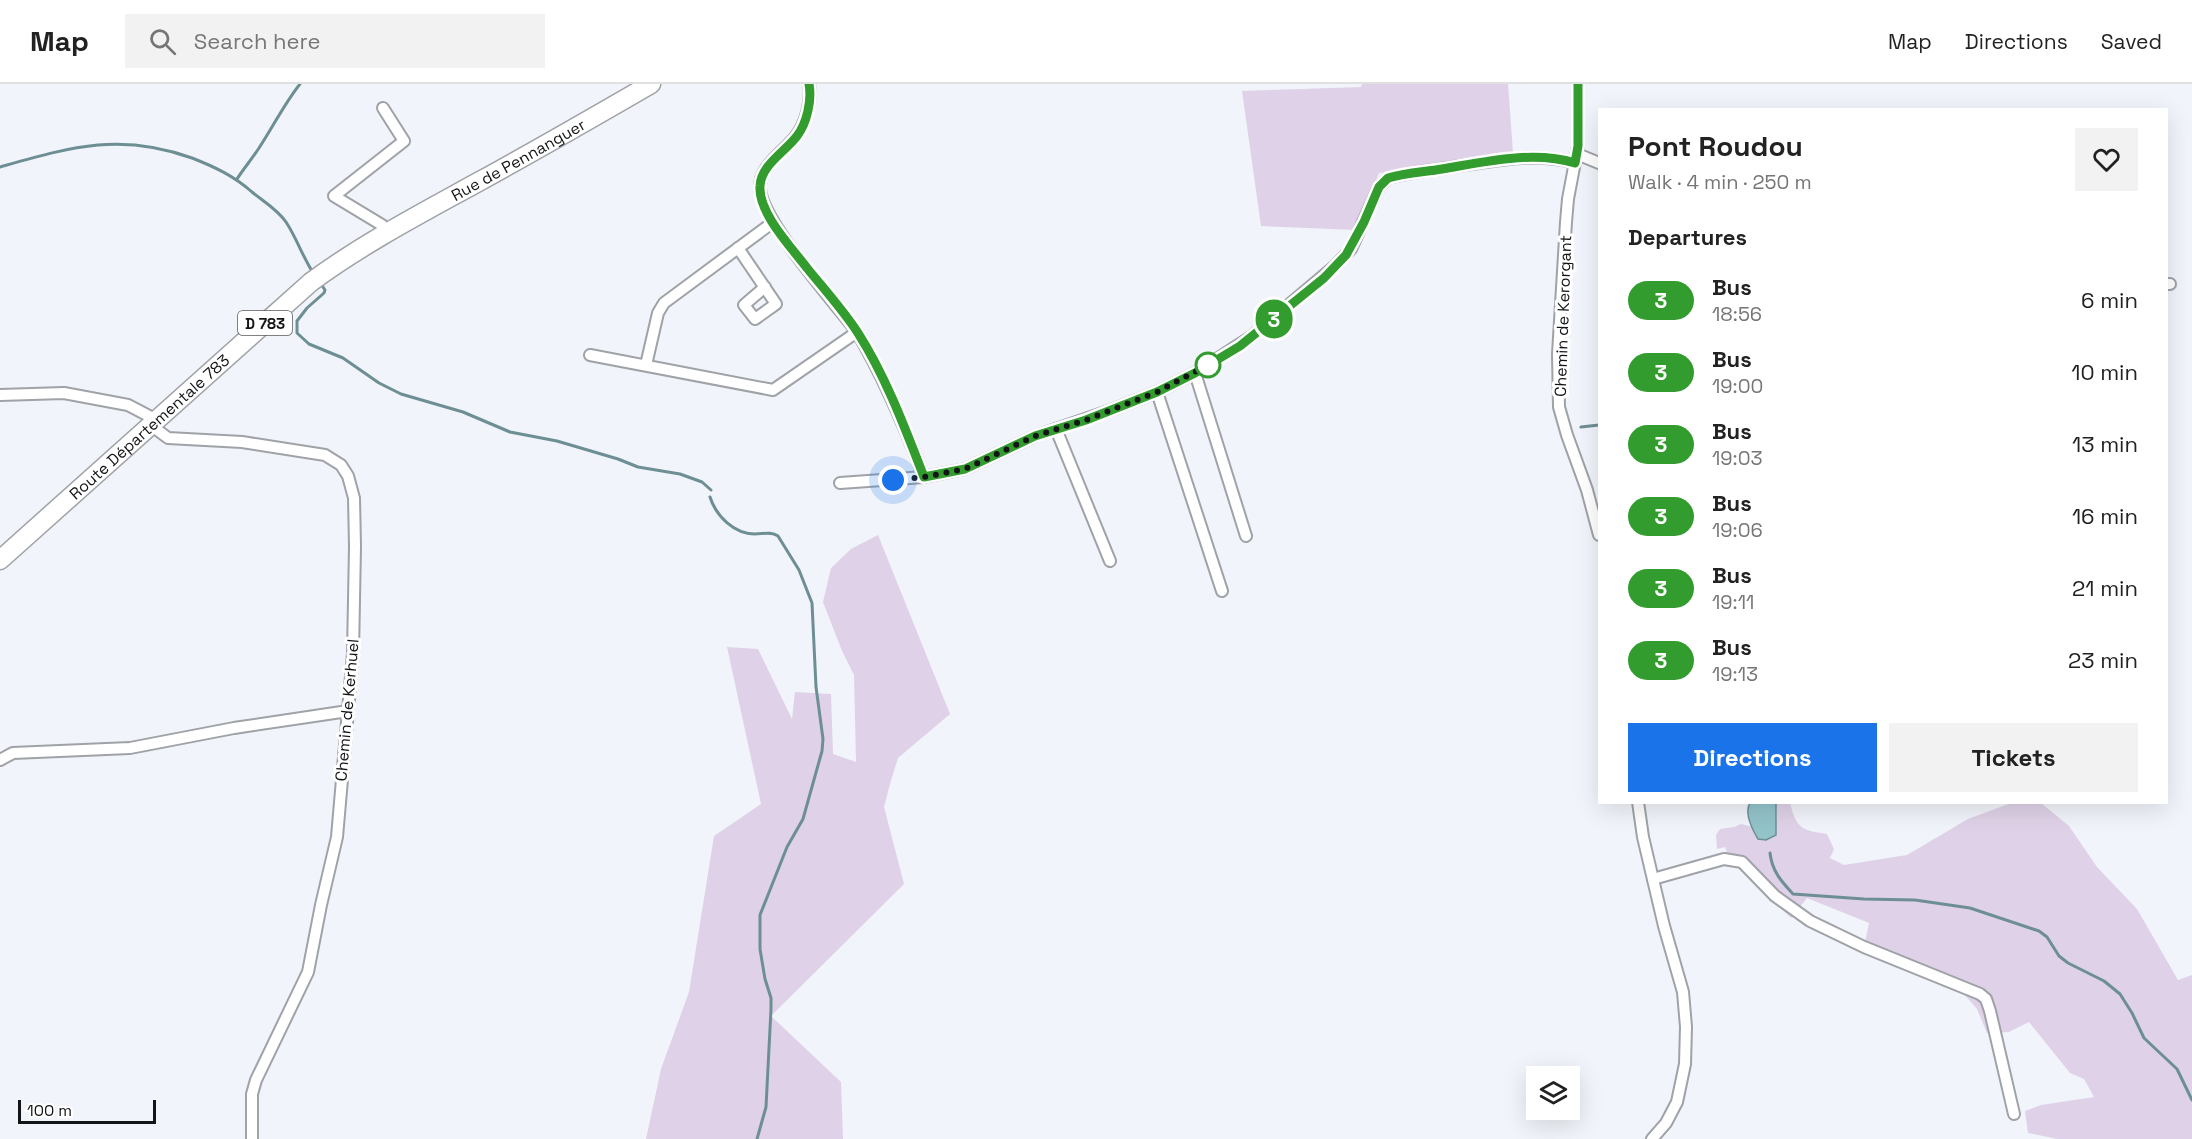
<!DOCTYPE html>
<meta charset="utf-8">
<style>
:root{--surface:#fff;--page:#f2f2f2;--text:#222;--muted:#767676;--line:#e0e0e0;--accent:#1a73e8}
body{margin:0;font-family:"Space Grotesk",sans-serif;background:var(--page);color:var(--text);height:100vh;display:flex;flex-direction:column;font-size:22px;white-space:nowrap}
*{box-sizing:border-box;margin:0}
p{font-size:20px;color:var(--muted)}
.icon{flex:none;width:33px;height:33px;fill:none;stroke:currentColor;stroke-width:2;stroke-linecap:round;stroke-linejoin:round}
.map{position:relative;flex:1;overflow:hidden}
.drawer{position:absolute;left:1598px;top:24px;width:570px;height:696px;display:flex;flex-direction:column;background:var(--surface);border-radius:0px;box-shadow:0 6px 24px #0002}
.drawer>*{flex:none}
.badge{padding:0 12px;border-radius:20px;font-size:21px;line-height:39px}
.controls{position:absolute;left:1526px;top:982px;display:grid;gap:12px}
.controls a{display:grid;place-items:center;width:54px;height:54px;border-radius:0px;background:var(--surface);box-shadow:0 6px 24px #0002;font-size:30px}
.scale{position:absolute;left:18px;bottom:15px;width:138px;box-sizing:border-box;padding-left:6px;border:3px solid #131416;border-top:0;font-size:16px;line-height:21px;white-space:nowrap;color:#131416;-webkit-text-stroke:4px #fff;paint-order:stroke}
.you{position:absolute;width:30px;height:30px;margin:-15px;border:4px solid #fff;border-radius:50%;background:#1a73e8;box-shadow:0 0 0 9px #1a73e833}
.map>.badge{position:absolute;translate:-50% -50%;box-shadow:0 0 0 3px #fff}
h2{padding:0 30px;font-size:22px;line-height:54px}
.round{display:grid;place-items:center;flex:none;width:63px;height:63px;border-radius:0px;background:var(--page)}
.summary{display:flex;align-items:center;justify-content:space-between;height:102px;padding:0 30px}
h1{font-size:28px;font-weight:600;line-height:45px}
.action{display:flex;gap:12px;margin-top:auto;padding:12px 30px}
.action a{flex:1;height:69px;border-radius:0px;background:var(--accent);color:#fff;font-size:24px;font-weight:600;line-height:69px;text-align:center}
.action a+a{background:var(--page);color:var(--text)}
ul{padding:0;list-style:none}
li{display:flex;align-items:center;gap:18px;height:72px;padding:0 30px}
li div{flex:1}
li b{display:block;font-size:22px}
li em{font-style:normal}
li .badge{min-width:66px;font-weight:700;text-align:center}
header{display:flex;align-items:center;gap:36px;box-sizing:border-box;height:84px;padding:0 30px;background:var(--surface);border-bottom:2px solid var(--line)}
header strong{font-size:28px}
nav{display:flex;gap:33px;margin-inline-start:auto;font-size:21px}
.search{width:420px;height:54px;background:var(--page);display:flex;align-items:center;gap:15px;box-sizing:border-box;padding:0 21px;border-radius:0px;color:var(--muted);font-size:22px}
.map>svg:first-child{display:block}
.green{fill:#dfd2e8}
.water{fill:#93c4ca;stroke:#6d8f94;stroke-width:1.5}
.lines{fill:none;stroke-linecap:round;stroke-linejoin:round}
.stream{stroke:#6d8f94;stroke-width:3}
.street-casing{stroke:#9fa2a7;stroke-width:14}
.primary-casing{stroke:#9fa2a7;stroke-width:21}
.street{stroke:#fff;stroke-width:10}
.primary{stroke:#fff;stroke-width:18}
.line-casing{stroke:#fff;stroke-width:14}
.line{stroke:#339c2e;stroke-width:9}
.walk{stroke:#131416;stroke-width:6;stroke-dasharray:0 10.8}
.stop-dot{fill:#fff;stroke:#339c2e;stroke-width:3}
.labels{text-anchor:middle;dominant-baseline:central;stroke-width:6;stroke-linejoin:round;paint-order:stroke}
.shield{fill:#fff;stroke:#5a5a5c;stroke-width:1.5}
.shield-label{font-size:15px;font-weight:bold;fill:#131416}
.street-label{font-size:16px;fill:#131416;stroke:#fff}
</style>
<header>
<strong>Map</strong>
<div class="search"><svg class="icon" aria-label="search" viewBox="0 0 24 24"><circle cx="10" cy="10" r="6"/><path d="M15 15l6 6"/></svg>Search here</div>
<nav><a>Map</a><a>Directions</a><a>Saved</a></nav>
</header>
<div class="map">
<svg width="2192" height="1055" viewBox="0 0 2192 1055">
<rect width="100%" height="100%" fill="#f1f4fa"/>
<!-- green -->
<g class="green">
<polygon points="1362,0 1508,0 1513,69 1379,89 1356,146 1261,142 1242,7 1361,3"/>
<polygon points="878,451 950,630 898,674 890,700 884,723 904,800 771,932 841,998 843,1055 646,1055 661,985 689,908 714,752 761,720 727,563 758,565 792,635 795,608 831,610 833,670 856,678 854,591 842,567 823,518 831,484 851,465"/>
<path d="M1776 719H1790C1797 745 1801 746 1827 750L1834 765 1830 774 1844 781 1907 771 1968 735 2011 719H2041L2069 742 2097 783 2137 825 2178 896 2192 891V1055H2057L2028 1049 2025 1027 2041 1021 2094 1013 2084 995 2070 989 2029 938 2009 948 1987 949 1977 925 1947 891 1864 863 1869 839 1807 814 1791 834 1760 804 1761 795 1741 774 1727 769 1725 763 1717 765 1716 751 1720 745 1734 743 1741 740 1753 743 1755 751 1777 734Z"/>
</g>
<!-- water -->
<path class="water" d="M1750 719H1776V751L1766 756 1758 755C1752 745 1744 729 1750 719Z"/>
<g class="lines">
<!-- stream -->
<g class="stream">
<path d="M0 83C71 63 120 48 192 74 215 83 234 92 252 108 263 117 278 126 286 138 296 153 302 171 312 187"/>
<path d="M237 95C244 84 252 75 259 64 273 43 284 20 300 0"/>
<polyline points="321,200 325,206 324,209 307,224 297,237 297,249 309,260 343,274 379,299 401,310 463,328 510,348 557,357 618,375 638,383 680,390 702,398 711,406"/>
<polyline points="1581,343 1599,341"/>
<path d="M710 413C716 432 734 450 755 450 763 450 771 447 778 452L799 486 812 519 816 603 823 655 822 667 803 735 787 763 760 831V865L765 895 771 914V925L766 1023 757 1055"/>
<path d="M1770 769C1772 787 1781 797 1793 810L1864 815 1915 816 1970 824 2039 847 2047 853 2059 872 2068 879 2104 897 2120 910 2132 929 2144 954 2177 985 2192 1016"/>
</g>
<!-- street casing -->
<g class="street-casing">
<g id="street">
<path d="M809 0C812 16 806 39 796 52 784 68 759 82 760 104 761 136 835 219 857 248 884 294 905 343 924 393"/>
<polyline points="1578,0 1578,62 1568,115 1566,138 1558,270 1559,323 1567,351 1587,406 1599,451"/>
<polyline points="383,24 404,57 334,112 382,141 387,148"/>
<polyline points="1577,70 1599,79"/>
<polyline points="738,164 776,220 755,235 744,221 765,203"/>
<polyline points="2166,200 2170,200"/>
<polyline points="590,271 773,306 857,248"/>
<polyline points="646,281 658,229 664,219 772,139"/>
<polyline points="1195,289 1246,452"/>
<polyline points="1157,308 1222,507"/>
<polyline points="0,311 64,309 128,321 149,332 152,342 168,354 242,358 325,371 341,381 348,392 354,414 355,462 353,569 337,753 321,821 308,888 256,996 252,1010 252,1055"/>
<polyline points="1056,345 1110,477"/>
<path d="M840 399 924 393 965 385 1035 352 1111 326 1157 308 1195 289 1252 252 1336 181 1351 165 1379 103 1388 94C1407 89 1427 87 1447 84 1488 78 1535 67 1575 79"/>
<polyline points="0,676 13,669 130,664 234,644 348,627"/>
<polyline points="1638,718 1643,753 1664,842 1683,908 1686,943 1685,980 1677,1018 1666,1039 1652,1055"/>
<polyline points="1653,795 1724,775 1742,778 1775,812 1810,837 1864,863 1980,910 1986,915 1990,927 2014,1030"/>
</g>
</g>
<!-- primary casing -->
<g class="primary-casing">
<g id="primary">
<path id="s1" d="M0 476 311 198C364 159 422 129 480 97 537 66 594 33 651 0"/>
</g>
</g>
<!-- street -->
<use href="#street" class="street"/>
<!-- primary -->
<use href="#primary" class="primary"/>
</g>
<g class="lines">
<!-- line casing -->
<g class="line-casing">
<path id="line" d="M809 0C812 16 807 39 797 52 785 68 761 81 760 102 758 129 792 164 807 184 824 205 843 226 858 249 886 293 905 344 924 393L965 385 1035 352 1086 336 1157 308 1195 289 1240 262 1324 194 1346 171 1364 138 1379 103 1388 94C1405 89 1424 88 1442 85 1484 78 1534 66 1575 79L1578 62V0"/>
</g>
<!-- line -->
<use href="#line" class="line"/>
<!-- walk -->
<polyline class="walk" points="893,396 924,393 965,385 1035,352 1086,336 1157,308 1210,280 1208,281"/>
</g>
<!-- markers -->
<circle class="stop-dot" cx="1208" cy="281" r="12"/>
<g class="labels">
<!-- shield labels -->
<rect class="shield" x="238" y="227" width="54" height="24" rx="4.5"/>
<g class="shield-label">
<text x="265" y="239">D 783</text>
</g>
<!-- street labels -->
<g class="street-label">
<text stroke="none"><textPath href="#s1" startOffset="658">Rue de Pennanguer</textPath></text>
<text transform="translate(1563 232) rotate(-88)">Chemin de Kerorgant</text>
<text stroke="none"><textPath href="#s1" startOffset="200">Route Départementale 783</textPath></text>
<text transform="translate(347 626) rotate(-85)">Chemin de Kerhuel</text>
</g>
</g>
</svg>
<div class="controls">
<a><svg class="icon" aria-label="layers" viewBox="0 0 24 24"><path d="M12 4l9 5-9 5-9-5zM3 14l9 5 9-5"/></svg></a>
</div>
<div class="scale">100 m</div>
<div class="you" style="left:893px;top:396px"></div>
<b class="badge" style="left:1274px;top:235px;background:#339c2e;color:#fff">3</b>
<section class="drawer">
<div class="summary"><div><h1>Pont Roudou</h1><p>Walk · 4 min · 250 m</p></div><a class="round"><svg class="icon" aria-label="heart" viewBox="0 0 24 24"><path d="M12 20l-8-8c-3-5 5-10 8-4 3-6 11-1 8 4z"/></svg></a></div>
<h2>Departures</h2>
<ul>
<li><span class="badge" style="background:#339c2e;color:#fff">3</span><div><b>Bus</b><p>18:56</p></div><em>6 min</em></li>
<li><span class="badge" style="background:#339c2e;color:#fff">3</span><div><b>Bus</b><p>19:00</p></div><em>10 min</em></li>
<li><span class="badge" style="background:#339c2e;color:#fff">3</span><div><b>Bus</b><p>19:03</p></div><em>13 min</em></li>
<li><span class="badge" style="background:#339c2e;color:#fff">3</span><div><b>Bus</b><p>19:06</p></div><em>16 min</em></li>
<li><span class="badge" style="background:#339c2e;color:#fff">3</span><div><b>Bus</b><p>19:11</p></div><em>21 min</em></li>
<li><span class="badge" style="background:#339c2e;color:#fff">3</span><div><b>Bus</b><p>19:13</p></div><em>23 min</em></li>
</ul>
<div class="action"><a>Directions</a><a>Tickets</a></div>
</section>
</div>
